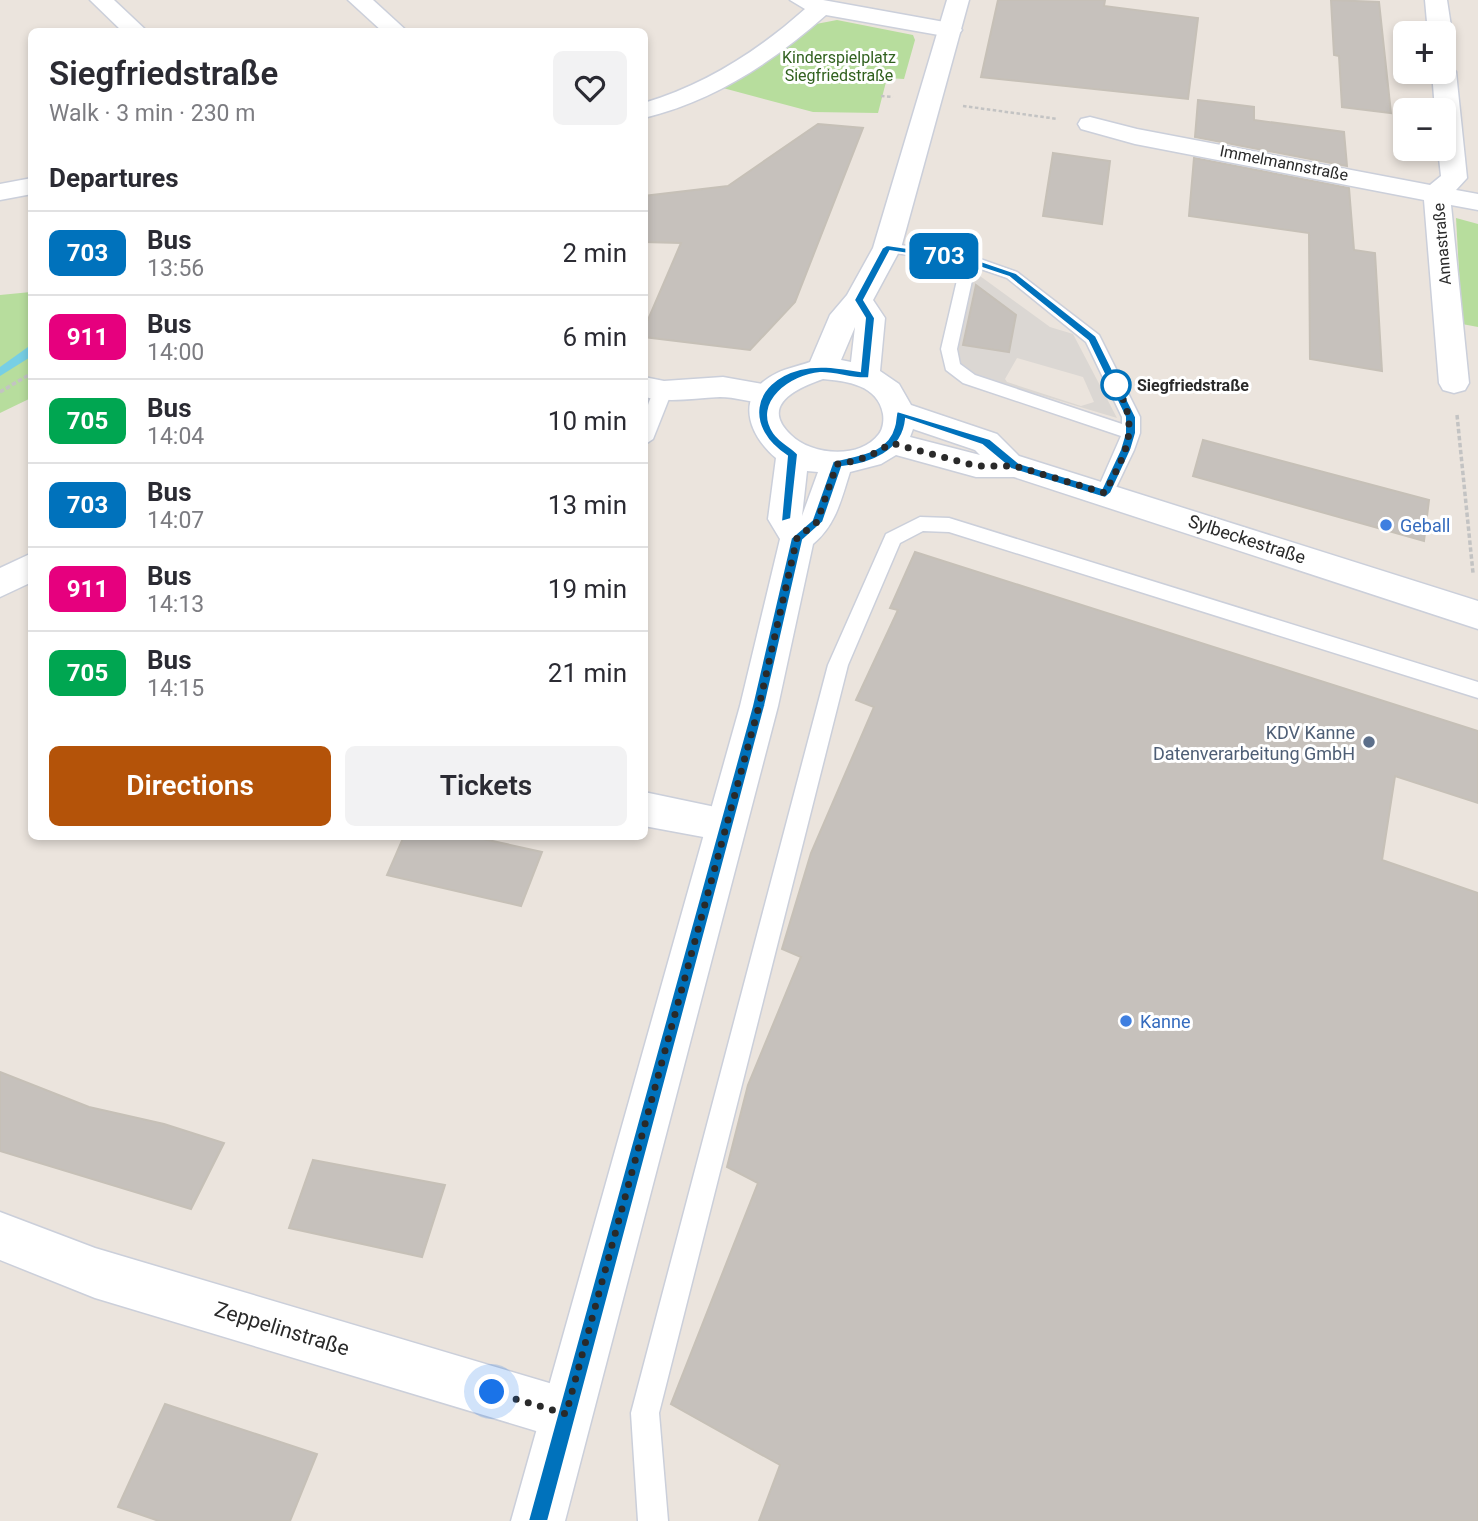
<!DOCTYPE html>
<meta charset="utf-8">
<style>
:root{--surface:#fff;--page:#f2f2f3;--text:#2b2b33;--muted:#7c7c81;--line:#e1e1e2;--accent:#b45309}
body{margin:0;font-family:Roboto,sans-serif;background:var(--page);color:var(--text);height:100vh;display:flex;flex-direction:column;font-size:26px;white-space:nowrap}
*{box-sizing:border-box;margin:0}
p{font-size:23px;color:var(--muted)}
.icon{flex:none;width:38px;height:38px;fill:none;stroke:currentColor;stroke-width:2;stroke-linecap:round;stroke-linejoin:round}
.map{position:relative;flex:1;overflow:hidden}
.sheet{position:absolute;left:28px;top:28px;width:620px;height:812px;display:flex;flex-direction:column;background:var(--surface);border-radius:10px;box-shadow:0 4px 10px #0003}
.sheet>*{flex:none}
.badge{padding:0 14px;border-radius:10px;font-size:24px;line-height:46px}
.controls{position:absolute;left:1393px;top:21px;display:grid;gap:14px}
.controls a{display:grid;place-items:center;width:63px;height:63px;border-radius:10px;background:var(--surface);box-shadow:0 4px 10px #0003;font-size:35px}
.you{position:absolute;width:35px;height:35px;margin:-18px;border:5px solid #fff;border-radius:50%;background:#1a73e8;box-shadow:0 0 0 10px #1a73e833}
.map>.badge{position:absolute;translate:-50% -50%;box-shadow:0 0 0 4px #fff}
h2{padding:0 21px;font-size:26px;line-height:63px}
.round{display:grid;place-items:center;flex:none;width:74px;height:74px;border-radius:10px;background:var(--page)}
.headline{display:flex;align-items:center;justify-content:space-between;height:119px;padding:0 21px}
h1{font-size:33px;font-weight:600;line-height:52px}
.button{display:flex;gap:14px;margin-top:auto;padding:14px 21px}
.button a{flex:1;height:80px;border-radius:10px;background:var(--accent);color:#fff;font-size:28px;font-weight:600;line-height:80px;text-align:center}
.button a+a{background:var(--page);color:var(--text)}
ul{padding:0;list-style:none}
li{display:flex;align-items:center;gap:21px;height:84px;padding:0 21px;border-top:2px solid var(--line)}
li div{flex:1}
li b{display:block;font-size:26px}
li em{font-style:normal}
li .badge{min-width:77px;font-weight:700;text-align:center}
.map>svg:first-child{display:block}
.green{fill:#b7dd9d}
.plaza{fill:#dbd7d3;fill-rule:evenodd}
.lines{fill:none;stroke-linecap:round;stroke-linejoin:round}
.stream{fill:#77cfe5;fill-rule:evenodd}
.building{fill:#c6c1bc;stroke:#c6c0b7;stroke-width:2}
.lane-casing{stroke:#cbcfda;stroke-width:3}
.street-casing{stroke:#cbcfda;stroke-width:3}
.secondary-casing{stroke:#cbcfda;stroke-width:3}
.path-far1{stroke:#c3c3c3;stroke-width:2.5;stroke-dasharray:3.5 2.5;stroke-linecap:butt}
.path{stroke:#c3c3c3;stroke-width:3.5;stroke-dasharray:4.5 2.5;stroke-linecap:butt}
.lane{fill:#fff;fill-rule:evenodd}
.street{fill:#fff;fill-rule:evenodd}
.secondary{fill:#fff;fill-rule:evenodd}
.line{fill:#0072bc;stroke:#fff;stroke-width:2}
.walk{stroke:#2a2a2a;stroke-width:7;stroke-dasharray:0 12.6}
.stop-dot{fill:#fff;stroke:#0072bc;stroke-width:3.5}
.shop-dot{fill:#3f7fe0;stroke:#fff;stroke-width:2.5}
.service-dot{fill:#5c6f8a;stroke:#fff;stroke-width:2.5}
.labels{text-anchor:middle;dominant-baseline:central;stroke-width:6;stroke-linejoin:round;paint-order:stroke}
.far-park-label{font-size:16px;fill:#31611f;stroke:#fff}
.far-street-label{font-size:16px;fill:#2a2a2a;stroke:#fff}
.far-stop-label{font-size:16px;font-weight:bold;fill:#2a2a2a;stroke:#fff;text-anchor:start}
.shop-label{font-size:18px;fill:#366cbe;stroke:#fff;text-anchor:start}
.street-label{font-size:18px;fill:#2a2a2a;stroke:#fff}
.service-label{font-size:18px;fill:#4e5e75;stroke:#fff;text-anchor:end}
.near-street-label{font-size:21px;fill:#2a2a2a;stroke:#fff}
</style>
<div class="map">
<svg width="1478" height="1521" viewBox="0 0 1478 1521">
<rect width="100%" height="100%" fill="#ebe4dd"/>
<!-- green -->
<g class="green">
<polygon points="837,20 913,35 915,40 904,79 887,78 878,113 813,112 723,88 816,24"/>
<polygon points="1456,218 1478,224 1478,327 1462,324"/>
<polygon points="31,292 31,398 0,413 0,295"/>
</g>
<!-- plaza -->
<path class="plaza" d="M980 276 1050 327 1073 334 1117 418 980 377 959 363 958 343 973 278ZM978 289 1015 314 1008 350 970 346ZM1017 358 1083 377 1094 402 1081 406 1007 382 1005 379Z"/>
<g class="lines">
<!-- stream -->
<polygon class="stream" points="28,347 32,347 32,356 0,376 0,367"/>
</g>
<!-- building -->
<g class="building">
<polygon points="998,0 1105,0 1104,6 1198,18 1188,99 981,77"/>
<polygon points="1331,0 1379,2 1391,113 1342,107 1339,56 1334,55"/>
<polygon points="1198,100 1254,107 1254,120 1344,132 1347,166 1195,137"/>
<polygon points="818,124 863,128 795,302 750,350 644,337 644,329 681,243 644,242 644,196 728,186"/>
<polygon points="1053,153 1110,161 1102,224 1043,216"/>
<polygon points="1194,158 1349,188 1354,250 1375,253 1382,371 1310,359 1309,233 1189,216"/>
<polygon points="976,285 1016,315 1009,352 963,345"/>
<polygon points="1203,440 1429,500 1424,541 1193,476"/>
<polygon points="915,552 1478,731 1478,803 1395,776 1382,860 1478,893 1478,1521 759,1521 780,1465 671,1404 758,1183 727,1167 748,1085 801,957 782,949 811,853 874,707 856,700 898,610 890,608"/>
<polygon points="404,836 470,836 542,852 521,906 387,875"/>
<polygon points="0,1072 89,1107 164,1124 224,1143 191,1209 0,1151"/>
<polygon points="313,1160 445,1185 422,1257 289,1228"/>
<polygon points="165,1404 317,1454 290,1521 159,1521 118,1507"/>
</g>
<g class="lines">
<!-- lane casing -->
<g class="lane-casing">
<g id="lane">
<path d="M887 243 969 255 1017 272 1099 335 1140 417V433L1134 450 1111 498H1099L1096 493 1121 436 963 383 946 370 941 349 961 263 882 251V245ZM975 267 1007 278 1086 342 1122 417V424L975 375 960 364 957 349Z"/>
<path d="M664 385 672 391 653 439 644 445C644 428 644 391 664 385Z"/>
<polygon points="920,517 949,518 1478,682 1478,698 949,532 923,531 900,543 848,665 659,1413 668,1521 638,1521 631,1413 828,665 886,534"/>
</g>
</g>
<!-- street casing -->
<g class="street-casing">
<g id="street">
<polygon points="90,0 114,0 148,32 123,32"/>
<polygon points="348,0 373,0 408,32 383,32"/>
<path d="M790 0H823L950 23 958 25 962 30 958 35 950 37 826 15C773 62 714 101 644 118V103C705 85 758 51 805 9Z"/>
<polygon points="1425,0 1447,0 1452,33 1448,38 1444,39 1444,33 1428,33"/>
<polygon points="1444,65 1452,67 1456,72 1467,178 1456,190 1478,194 1478,210 1451,205 1469,383 1465,390 1454,393 1443,390 1439,383 1424,200 1135,144 1081,129 1078,124 1081,119 1090,117 1137,129 1430,185 1441,176 1438,149 1444,149 1444,110 1435,110 1432,72 1444,72"/>
<polygon points="32,178 32,194 0,200 0,184"/>
<path d="M644 377 664 381 723 377 780 387 784 394 780 401C760 407 741 397 720 397 694 398 670 403 644 397Z"/>
<polygon points="32,553 32,582 0,597 0,568"/>
<polygon points="644,792 739,812 745,824 739,836 725,841 644,826"/>
<polygon points="0,1212 95,1248 566,1388 585,1395 592,1414 585,1433 566,1440 95,1298 0,1260"/>
</g>
</g>
<!-- secondary casing -->
<g class="secondary-casing">
<path id="secondary" d="M947 0H969L901 248 873 300 885 318 880 371 899 384 911 405 997 434 1019 456 1478 601V629L1014 477H976L896 455 881 464 850 472C841 500 836 525 813 544L778 706 565 1521H511L740 706 780 539 768 519 776 458C746 433 735 393 777 373 787 368 799 366 810 362L830 315 847 295 873 248ZM855 327 851 362 841 360ZM823 379C847 381 878 385 883 414 884 420 883 429 879 434 860 460 811 455 791 435 759 405 797 388 823 379ZM913 429 975 450 980 455 910 437ZM807 471 818 472 802 516Z"/>
</g>
<!-- path-far1 -->
<g class="path-far1">
<polyline points="881,96 893,97"/>
<polyline points="963,106 1058,119"/>
</g>
<!-- path -->
<g class="path">
<polyline points="0,392 32,373"/>
<polyline points="1457,415 1473,573"/>
</g>
<!-- lane -->
<use href="#lane" class="lane"/>
<!-- street -->
<use href="#street" class="street"/>
<!-- secondary -->
<use href="#secondary" class="secondary"/>
</g>
<!-- line -->
<path class="line" d="M887 245 969 257 1016 273 1096 336 1136 417V433L1131 450 1111 493 1105 498 1011 469 982 445 906 419C903 452 870 464 842 467L823 522 803 540 765 706 548 1521H528L752 706 791 538 812 520 833 461C855 455 887 454 894 427 896 422 895 416 897 411L990 439 1019 463 1102 488 1120 450 1125 433V417L1088 341 1009 277 967 263 890 251 864 300 875 318 869 378C853 380 836 372 820 373 792 375 753 402 774 433 781 443 791 446 798 454L791 519 781 522 787 456C744 429 750 382 800 369 821 364 839 368 860 371L865 318 854 300 882 248Z"/>
<g class="lines">
<!-- walk -->
<path class="walk" d="M492 1392 566 1414 759 706 797 538 817 522 837 464C858 461 873 456 891 443L976 466H1015L1105 493C1126 452 1141 429 1116 385"/>
</g>
<!-- markers -->
<circle class="stop-dot" cx="1116" cy="385" r="14"/>
<g class="shop-dot">
<circle cx="1386" cy="525" r="7"/>
<circle cx="1126" cy="1021" r="7"/>
</g>
<circle class="service-dot" cx="1369" cy="742" r="7"/>
<g class="labels">
<!-- far-park labels -->
<g class="far-park-label">
<text x="839" y="57">Kinderspielplatz<tspan x="839" dy="18">Siegfriedstraße</tspan></text>
</g>
<!-- far-street labels -->
<g class="far-street-label">
<text transform="translate(1284 163) rotate(11)">Immelmannstraße</text>
<text transform="translate(1442 244) rotate(-95)">Annastraße</text>
</g>
<!-- far-stop labels -->
<g class="far-stop-label">
<text x="1137" y="385">Siegfriedstraße</text>
</g>
<!-- shop labels -->
<g class="shop-label">
<text x="1400" y="525">Geball</text>
<text x="1140" y="1021">Kanne</text>
</g>
<!-- street labels -->
<g class="street-label">
<text transform="translate(1247 539) rotate(18)">Sylbeckestraße</text>
</g>
<!-- service labels -->
<g class="service-label">
<text x="1355" y="732">KDV Kanne<tspan x="1355" dy="21">Datenverarbeitung GmbH</tspan></text>
</g>
<!-- near-street labels -->
<g class="near-street-label">
<text transform="translate(282 1329) rotate(17)">Zeppelinstraße</text>
</g>
</g>
</svg>
<div class="controls">
<a>+</a>
<a>−</a>
</div>
<div class="you" style="left:492px;top:1392px"></div>
<b class="badge" style="left:944px;top:256px;background:#0072bc;color:#fff">703</b>
<section class="sheet">
<div class="headline"><div><h1>Siegfriedstraße</h1><p>Walk · 3 min · 230 m</p></div><a class="round"><svg class="icon" aria-label="heart" viewBox="0 0 24 24"><path d="M12 20l-8-8c-3-5 5-10 8-4 3-6 11-1 8 4z"/></svg></a></div>
<h2>Departures</h2>
<ul>
<li><span class="badge" style="background:#0072bc;color:#fff">703</span><div><b>Bus</b><p>13:56</p></div><em>2 min</em></li>
<li><span class="badge" style="background:#e6007e;color:#fff">911</span><div><b>Bus</b><p>14:00</p></div><em>6 min</em></li>
<li><span class="badge" style="background:#00a651;color:#fff">705</span><div><b>Bus</b><p>14:04</p></div><em>10 min</em></li>
<li><span class="badge" style="background:#0072bc;color:#fff">703</span><div><b>Bus</b><p>14:07</p></div><em>13 min</em></li>
<li><span class="badge" style="background:#e6007e;color:#fff">911</span><div><b>Bus</b><p>14:13</p></div><em>19 min</em></li>
<li><span class="badge" style="background:#00a651;color:#fff">705</span><div><b>Bus</b><p>14:15</p></div><em>21 min</em></li>
</ul>
<div class="button"><a>Directions</a><a>Tickets</a></div>
</section>
</div>
